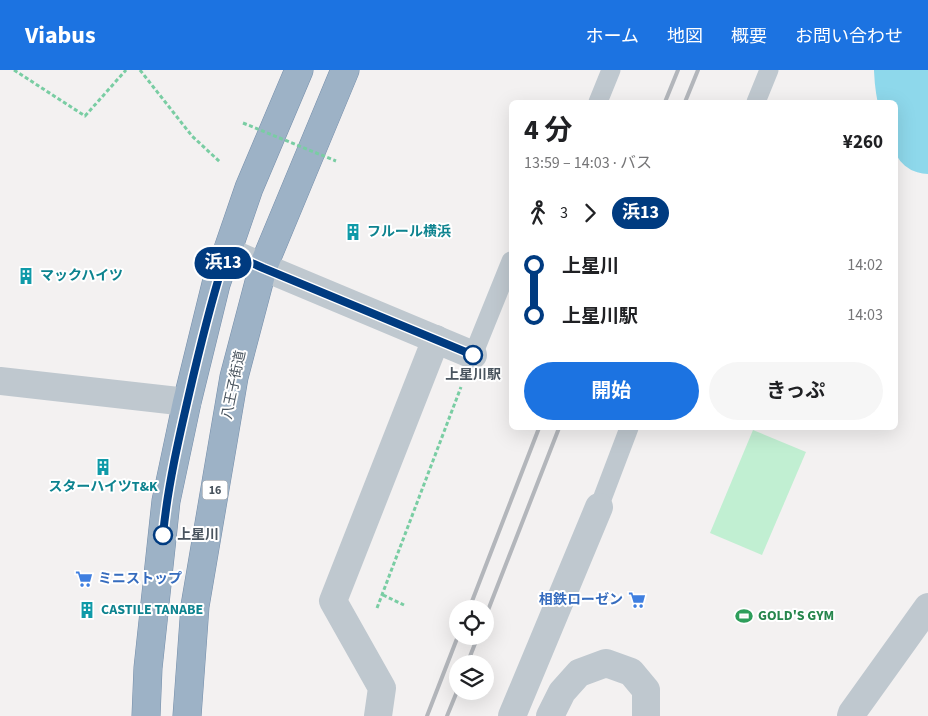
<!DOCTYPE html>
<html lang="ja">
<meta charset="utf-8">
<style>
:root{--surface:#fff;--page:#f6f6f6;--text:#202124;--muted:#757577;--accent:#1c73e1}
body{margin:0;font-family:"Source Sans 3","Noto Sans JP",sans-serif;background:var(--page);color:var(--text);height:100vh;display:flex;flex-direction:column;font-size:19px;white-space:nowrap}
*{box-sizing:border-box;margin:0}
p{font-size:16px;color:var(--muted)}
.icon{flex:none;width:28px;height:28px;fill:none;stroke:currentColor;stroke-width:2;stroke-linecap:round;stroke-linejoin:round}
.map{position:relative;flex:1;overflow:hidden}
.side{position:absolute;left:509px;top:30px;width:389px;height:330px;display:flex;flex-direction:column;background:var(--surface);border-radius:8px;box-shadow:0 5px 20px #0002}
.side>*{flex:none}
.badge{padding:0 10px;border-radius:16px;font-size:18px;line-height:32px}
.buttons{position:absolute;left:449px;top:530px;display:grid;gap:10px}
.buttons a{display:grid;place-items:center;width:45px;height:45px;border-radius:50%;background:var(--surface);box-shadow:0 5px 20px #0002;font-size:25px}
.map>.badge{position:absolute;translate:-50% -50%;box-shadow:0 0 0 2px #fff}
.legs{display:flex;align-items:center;gap:8px;height:55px;padding:0 15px;font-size:16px}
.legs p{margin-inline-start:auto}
.summary{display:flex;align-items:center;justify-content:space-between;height:85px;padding:0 15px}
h1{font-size:28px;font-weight:700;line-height:38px}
.button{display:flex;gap:10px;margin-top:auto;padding:10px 15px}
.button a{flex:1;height:58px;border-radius:30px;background:var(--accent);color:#fff;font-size:20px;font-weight:700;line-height:58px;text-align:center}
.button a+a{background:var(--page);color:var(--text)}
ul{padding:0 15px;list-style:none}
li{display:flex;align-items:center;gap:18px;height:50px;font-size:19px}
li i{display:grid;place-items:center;width:8px;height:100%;margin:0 6px;background:currentColor}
li i::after{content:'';width:12px;height:12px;margin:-6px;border:4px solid;border-radius:50%;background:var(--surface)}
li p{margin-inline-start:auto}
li:first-child i{background:linear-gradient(#0000 50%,currentColor 0)}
li:last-child i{background:linear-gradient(currentColor 50%,#0000 0)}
header{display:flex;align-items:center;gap:30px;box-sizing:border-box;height:70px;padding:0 25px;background:var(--accent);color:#fff}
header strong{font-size:24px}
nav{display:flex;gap:28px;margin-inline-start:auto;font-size:18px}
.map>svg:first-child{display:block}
.green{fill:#c1efd2}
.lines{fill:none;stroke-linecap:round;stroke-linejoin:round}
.river{stroke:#8ed8eb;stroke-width:72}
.trunk-casing{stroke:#758eaa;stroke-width:29}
.path{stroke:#79cda3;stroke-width:3;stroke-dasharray:4 2.5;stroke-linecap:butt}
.service{stroke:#bfc8cf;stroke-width:19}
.minor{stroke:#bfc8cf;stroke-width:28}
.trunk{stroke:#9db2c6;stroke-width:28}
.rail{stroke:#b3b6bb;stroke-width:4}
.path-bridge{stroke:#79cda3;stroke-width:3;stroke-dasharray:4 2.5;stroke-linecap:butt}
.line-1-casing{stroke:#fff;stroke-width:11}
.line-1{stroke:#003b80;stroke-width:8}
.stop-1-dot{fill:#fff;stroke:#003b80;stroke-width:2.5}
.labels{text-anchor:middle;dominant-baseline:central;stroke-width:4;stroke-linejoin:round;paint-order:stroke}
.shield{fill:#fff;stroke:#80878e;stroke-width:1}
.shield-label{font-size:12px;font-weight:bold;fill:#49545e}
.culture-label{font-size:14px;font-weight:bold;fill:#0d838f;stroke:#fff;text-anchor:start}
.stop-label{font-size:14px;font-weight:bold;fill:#49545e;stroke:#fff}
.street-label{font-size:14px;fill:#49545e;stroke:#fff}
.shop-label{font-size:14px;font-weight:bold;fill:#366cbe;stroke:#fff;text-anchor:start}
.leisure-label{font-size:14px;font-weight:bold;fill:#27864d;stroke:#fff;text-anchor:start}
</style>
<header>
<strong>Viabus</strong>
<nav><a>ホーム</a><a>地図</a><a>概要</a><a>お問い合わせ</a></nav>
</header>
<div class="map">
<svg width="928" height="646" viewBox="0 0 928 646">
<rect width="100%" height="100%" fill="#f3f1f1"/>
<!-- green -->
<polygon class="green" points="753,360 806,382 762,485 710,463"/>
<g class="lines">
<!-- river -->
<path class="river" d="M910 0C911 24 917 47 928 68"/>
<!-- trunk casing -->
<g class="trunk-casing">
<g id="trunk">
<polyline points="146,646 148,598 166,431 187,332 216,214 249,118 299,0"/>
<polyline points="187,646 195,536 234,307 263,197 345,0"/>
</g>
</g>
<!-- path -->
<g class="path">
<polyline points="14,0 85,46 126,0"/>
<polyline points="140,0 192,66 220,92"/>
<polyline points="383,525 404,535"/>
<polyline points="377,538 461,317"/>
</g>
<!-- service -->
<g class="service">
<polyline points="598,32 611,0"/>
<polyline points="756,32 769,0"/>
<polyline points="473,285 511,191"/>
<polyline points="599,437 629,358"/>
</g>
<!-- minor -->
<g class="minor">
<polyline points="227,181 263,197 473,285"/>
<polyline points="0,311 187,332"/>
<polyline points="378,646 382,618 333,531 436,269"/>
<polyline points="512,646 599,437"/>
<polyline points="550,646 562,622 579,603 606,593 631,602 646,620 646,646"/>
<polyline points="851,646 852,643 928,537"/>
</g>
<!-- trunk -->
<use href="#trunk" class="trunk"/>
<!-- rail -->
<g class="rail">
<polyline points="665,32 678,0"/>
<polyline points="685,32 698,0"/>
<polyline points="469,539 539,358"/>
<polyline points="485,548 559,358"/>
<polyline points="467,594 478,566"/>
<polyline points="427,646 458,566"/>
<polyline points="447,646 458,619"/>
</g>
<!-- path-bridge -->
<polyline class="path-bridge" points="243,53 336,91"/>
</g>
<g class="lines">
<!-- line-1 casing -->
<g class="line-1-casing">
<path id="line-1" d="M163 465C168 412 181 359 193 307 203 265 213 223 227 182L263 198 473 285"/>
</g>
<!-- line-1 -->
<use href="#line-1" class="line-1"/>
</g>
<!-- icons -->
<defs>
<g id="building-bare" transform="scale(1.35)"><path d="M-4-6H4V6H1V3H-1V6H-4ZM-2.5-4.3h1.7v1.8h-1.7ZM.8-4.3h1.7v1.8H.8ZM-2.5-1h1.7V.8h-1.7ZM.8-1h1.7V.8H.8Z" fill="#0f9aa8" stroke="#fff" stroke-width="2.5" paint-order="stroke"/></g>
<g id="supermarket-bare" transform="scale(1.35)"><path d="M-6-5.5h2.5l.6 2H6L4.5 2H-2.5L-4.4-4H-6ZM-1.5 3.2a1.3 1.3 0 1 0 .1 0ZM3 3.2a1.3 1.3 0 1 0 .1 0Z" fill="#3f7fe0" stroke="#fff" stroke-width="2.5" paint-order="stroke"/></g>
<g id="stadium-bare" transform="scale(1.35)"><path d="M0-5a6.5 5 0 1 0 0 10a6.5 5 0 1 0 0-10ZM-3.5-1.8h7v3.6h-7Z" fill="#2e9e5b" stroke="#fff" stroke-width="2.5" paint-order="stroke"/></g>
</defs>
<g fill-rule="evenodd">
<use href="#building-bare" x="353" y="162"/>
<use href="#building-bare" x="26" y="206"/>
<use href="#building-bare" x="103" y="397"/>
<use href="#supermarket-bare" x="84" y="509"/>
<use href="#supermarket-bare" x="637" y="530"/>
<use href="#building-bare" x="87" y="540"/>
<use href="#stadium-bare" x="744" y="546"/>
</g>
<!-- markers -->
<g class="stop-1-dot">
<circle cx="473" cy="285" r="9"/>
<circle cx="163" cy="465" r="9"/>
</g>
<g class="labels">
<!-- shield labels -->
<rect class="shield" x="202.5" y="410.5" width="25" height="19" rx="4"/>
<g class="shield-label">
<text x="215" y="420">16</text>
</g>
<!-- culture labels -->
<g class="culture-label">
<text x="367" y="162">フルール横浜</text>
<text x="40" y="206">マックハイツ</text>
<text x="103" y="417" text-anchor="middle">スターハイツT&amp;K</text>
<text x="101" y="540">CASTILE TANABE</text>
</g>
<!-- stop labels -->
<g class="stop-label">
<text x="473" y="305">上星川駅</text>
<text x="177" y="465" text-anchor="start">上星川</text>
</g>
<!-- street labels -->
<g class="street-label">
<text transform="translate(234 315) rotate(-78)">八王子街道</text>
</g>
<!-- shop labels -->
<g class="shop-label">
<text x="98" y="509">ミニストップ</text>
<text x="623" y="530" text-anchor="end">相鉄ローゼン</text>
</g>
<!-- leisure labels -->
<g class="leisure-label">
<text x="758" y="546">GOLD'S GYM</text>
</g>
</g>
</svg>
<div class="buttons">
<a><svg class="icon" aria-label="locate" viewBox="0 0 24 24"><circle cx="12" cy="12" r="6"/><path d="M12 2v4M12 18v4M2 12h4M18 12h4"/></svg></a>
<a><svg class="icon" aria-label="layers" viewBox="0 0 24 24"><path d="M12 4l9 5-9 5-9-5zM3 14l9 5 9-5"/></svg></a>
</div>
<b class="badge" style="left:223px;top:193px;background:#003b80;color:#fff">浜13</b>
<section class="side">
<div class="summary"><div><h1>4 分</h1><p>13:59 – 14:03 · バス</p></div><b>¥260</b></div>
<div class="legs"><svg class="icon" aria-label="walk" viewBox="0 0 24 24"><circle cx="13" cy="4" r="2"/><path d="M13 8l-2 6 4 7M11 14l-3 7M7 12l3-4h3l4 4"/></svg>3<svg class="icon" aria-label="forward" viewBox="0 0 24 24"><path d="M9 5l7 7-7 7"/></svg><b class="badge" style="background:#003b80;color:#fff">浜13</b></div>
<ul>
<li><i style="color:#003b80"></i><b>上星川</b><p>14:02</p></li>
<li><i style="color:#003b80"></i><b>上星川駅</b><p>14:03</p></li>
</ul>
<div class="button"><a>開始</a><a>きっぷ</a></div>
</section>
</div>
